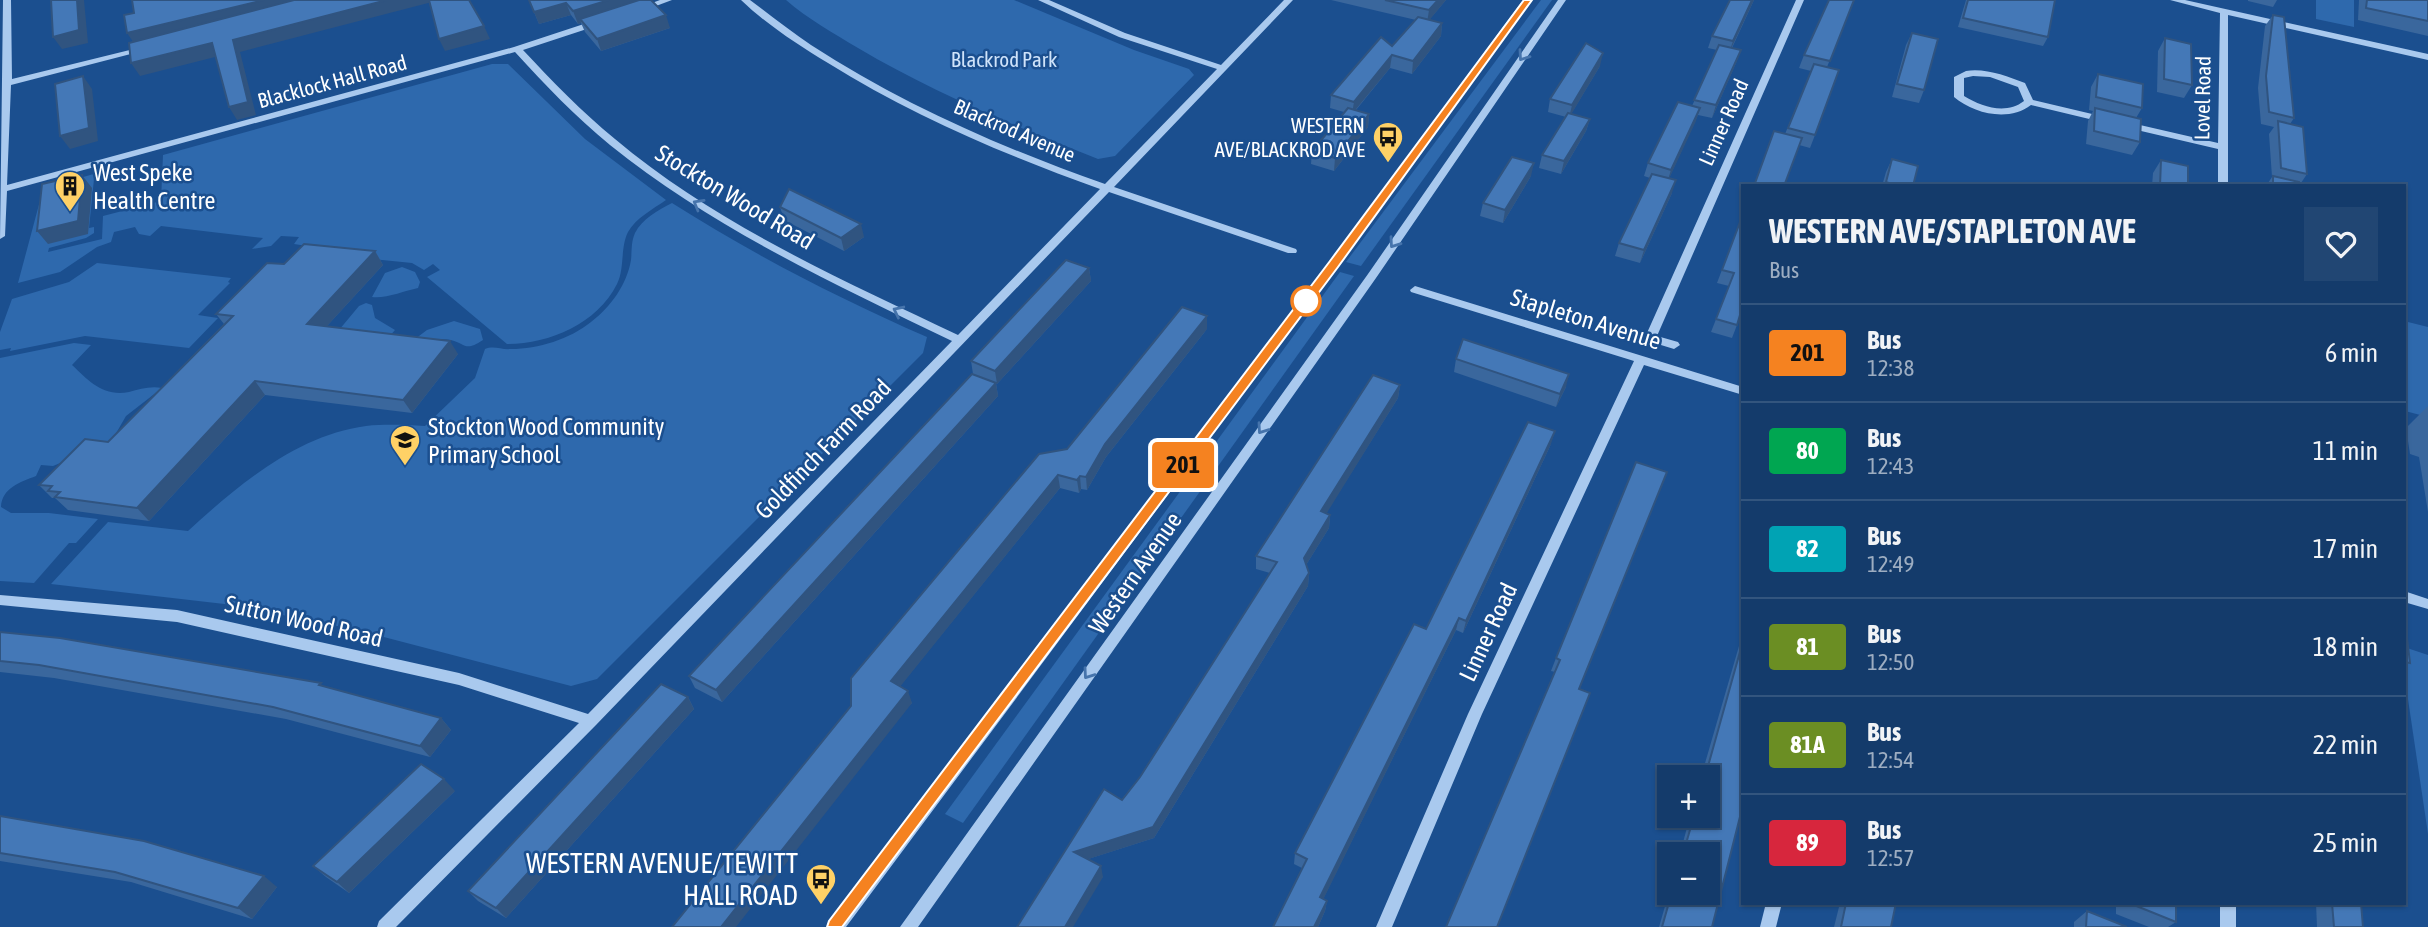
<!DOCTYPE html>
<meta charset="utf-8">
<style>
:root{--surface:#143b6b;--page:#214673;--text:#f1f3f6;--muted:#9dadc1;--line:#33557e}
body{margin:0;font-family:"Asap Condensed",sans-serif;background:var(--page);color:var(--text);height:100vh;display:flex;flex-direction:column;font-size:26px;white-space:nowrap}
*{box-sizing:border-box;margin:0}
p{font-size:23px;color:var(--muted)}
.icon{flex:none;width:38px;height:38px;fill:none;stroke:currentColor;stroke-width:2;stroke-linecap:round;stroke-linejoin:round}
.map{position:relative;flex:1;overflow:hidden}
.drawer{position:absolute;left:1741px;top:184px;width:665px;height:721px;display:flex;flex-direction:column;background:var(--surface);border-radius:0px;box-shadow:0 2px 5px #0004,0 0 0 2px var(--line)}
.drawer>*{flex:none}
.badge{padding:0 14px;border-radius:5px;font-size:24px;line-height:46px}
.fabs{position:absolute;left:1657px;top:765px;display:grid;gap:14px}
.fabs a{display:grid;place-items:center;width:63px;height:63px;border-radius:0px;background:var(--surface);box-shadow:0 2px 5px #0004,0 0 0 2px var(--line);font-size:35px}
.map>.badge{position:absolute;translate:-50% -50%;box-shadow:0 0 0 4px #fff}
.round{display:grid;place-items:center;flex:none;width:74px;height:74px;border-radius:0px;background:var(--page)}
.headline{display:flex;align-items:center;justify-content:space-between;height:119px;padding:0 28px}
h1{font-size:33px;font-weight:700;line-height:52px}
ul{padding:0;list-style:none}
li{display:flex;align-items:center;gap:21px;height:98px;padding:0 28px;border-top:2px solid var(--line)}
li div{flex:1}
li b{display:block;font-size:26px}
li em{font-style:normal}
li .badge{min-width:77px;font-weight:700;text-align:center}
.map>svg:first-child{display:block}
.green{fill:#2e69ad}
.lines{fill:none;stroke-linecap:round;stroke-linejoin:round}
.minor{fill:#a9c9ee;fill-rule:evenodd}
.wall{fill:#3a679d}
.shaded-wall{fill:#305480}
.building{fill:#4478b7;stroke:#305480;stroke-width:2}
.oneway{stroke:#4674ac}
.line{fill:#f58220;stroke:#fff;stroke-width:2}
.stop-dot{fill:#fff;stroke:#f58220;stroke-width:3.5}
.labels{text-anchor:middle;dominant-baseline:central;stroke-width:5;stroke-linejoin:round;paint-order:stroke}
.far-park-label{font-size:21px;fill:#cfe3fa;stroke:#1b4f8f}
.far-street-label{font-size:21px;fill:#fff;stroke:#1b4f8f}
.far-poi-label{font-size:21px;fill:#fff;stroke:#1b4f8f;text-anchor:end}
.poi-label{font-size:24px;fill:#fff;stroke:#1b4f8f;text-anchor:start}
.street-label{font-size:24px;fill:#fff;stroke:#1b4f8f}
.near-poi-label{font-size:28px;fill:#fff;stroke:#1b4f8f;text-anchor:end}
</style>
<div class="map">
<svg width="2428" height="927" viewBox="0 0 2428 927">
<rect width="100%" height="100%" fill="#1b4f8f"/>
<!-- green -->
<g class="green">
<path d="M786 0H1014L1134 50 1189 69 1194 75 1115 156 1098 159C1015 126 934 93 858 48 833 33 808 19 786 0Z"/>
<polygon points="1541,0 1552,0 1361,266 1346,262"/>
<polygon points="2316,0 2354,0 2354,27 2316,19"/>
<path d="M492 64H508L585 139 666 200C653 209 636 218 628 232 620 248 625 268 617 284 597 324 549 344 507 344L427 277 440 270 433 264 424 270 412 263 303 252 307 246 294 244 299 237 281 236 271 246 252 249 263 238 161 226 150 236 139 234 135 227 114 232 111 242 97 247 60 272 18 283 41 197 52 186 104 171 105 176 94 179 89 228 94 227V233L86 238 49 248 48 252 102 239 103 216 161 201 163 155Z"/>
<path d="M672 203C754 255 838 298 927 337L923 353 597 679 571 686 357 630 233 605 51 584 108 522 188 531C237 486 297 435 366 426 386 424 405 425 425 426L475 378 485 349C494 345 501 350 511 349 538 349 570 339 591 322 611 307 627 284 631 260 632 250 631 242 635 233 642 219 658 210 672 203Z"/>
<polygon points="97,263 231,278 228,282 230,283 198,315 218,318 189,348 85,336 10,351 11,348 0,350 0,332 12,299 69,282"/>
<path d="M402 267 415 272 420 282 418 288C404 291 385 299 372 297L385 273Z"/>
<polygon points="1340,272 1354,276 963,823 945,814"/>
<polygon points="366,303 372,305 375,318 395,330 387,339 339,330 359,306"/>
<path d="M454 321 480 329 483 340C465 352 466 344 451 340 440 338 427 340 415 339L427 330Z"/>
<polygon points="2404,321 2428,327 2428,417 2405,411"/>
<path d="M74 343 91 345 72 365C89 381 103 397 129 392 140 389 150 386 162 388L126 416 111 442 53 466 41 465 36 476C20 482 2 488 1 507L11 513H49L98 519 76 543H69L34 583 0 581V358Z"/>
<polygon points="2404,647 2428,655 2428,834 2405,679"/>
</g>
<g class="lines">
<!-- minor -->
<g class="minor">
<path d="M3 0H11L12 79 146 46 150 49 11 85 7 185 514 47 593 21H599V25L523 50C552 81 582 112 615 139 716 224 840 279 958 335L1100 189C1005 155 913 116 828 63 798 45 766 24 741 0H750C770 15 790 31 811 45 902 104 1002 148 1105 184L1217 69 1119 37 1038 0H1049L1125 33 1221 65 1284 0H1293L1114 187 1296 249 1297 251 1296 253H1288L1109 192 596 725 396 927H377L379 921 579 723 459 685 177 622 0 605V595L177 610 459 673 588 714 952 341C834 284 713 228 610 145 576 117 545 85 515 52L7 191 5 236 0 239Z"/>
<polygon points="660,0 672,0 640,12 636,9"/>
<polygon points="1523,0 1531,0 1338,266 846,927 828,927 1330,262"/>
<polygon points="1558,0 1566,0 1376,278 918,927 900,927 1368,274"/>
<polygon points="1796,0 1804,0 1657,336 1678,342 1680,345 1674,349 1612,330 1610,327 1612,324 1616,323 1647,333"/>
<polygon points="2170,0 2185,0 2428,54 2428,60 2228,15 2228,186 2218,186 2218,149 2124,127 2122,125 2127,122 2218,143 2220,13"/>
<path d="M1966 71C1986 68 2006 76 2025 83L2033 100 2109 118 2111 120 2106 123 2031 105C2009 122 1974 114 1954 97V77ZM1973 76 1990 77 2018 87 2024 101C2006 115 1982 107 1964 96V78Z"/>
<polygon points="1415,286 1743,387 1743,395 1644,365 1482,714 1392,927 1376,927 1468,714 1634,361 1411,292 1410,290"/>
<polygon points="2404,591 2428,599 2428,609 2404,602"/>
<polygon points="1766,903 1782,903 1776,927 1760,927"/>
<rect x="2220" y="903" width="16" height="24"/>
</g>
</g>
<!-- wall -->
<g class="wall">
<polygon points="529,0 651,0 670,28 601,51 585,32 581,23 578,24 571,15 539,24"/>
<polygon points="1331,0 1446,0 1429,20 1442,23 1441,36 1412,74 1390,68 1356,110 1369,114 1368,127 1334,171 1311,164 1312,151 1344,112 1330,108 1331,95 1392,46 1416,20"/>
<polygon points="1730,0 1754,0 1732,48 1741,50 1736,63 1712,118 1698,115 1669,178 1672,193 1640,263 1615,256 1619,243 1650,178 1644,176 1648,163 1692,106 1717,50 1708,48 1712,36"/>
<polygon points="1854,0 1827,67 1815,135 1810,148 1799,145 1785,134 1811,71 1799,68 1804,55"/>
<polygon points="1966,0 2055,0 2048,37 2043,46 1958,27"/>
<polygon points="2248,0 2277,0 2273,7 2248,1"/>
<polygon points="2359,0 2428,0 2428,36 2358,20"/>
<polygon points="2273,15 2294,118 2290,124 2307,174 2299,186 2266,186 2272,177 2269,134 2274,127 2261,124 2258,88 2265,26"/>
<polygon points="1912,33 1924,90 1919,103 1892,97 1906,45"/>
<polygon points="2165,38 2192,85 2184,98 2157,92 2158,51"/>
<polygon points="1600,66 1571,114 1590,119 1586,131 1561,174 1539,168 1542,155 1566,117 1548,112 1550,99"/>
<polygon points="2098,74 2142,108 2136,118 2140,142 2132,155 2086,144 2088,121 2093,111 2089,110 2091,87"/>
<polygon points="1892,159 1913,186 1882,186 1886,172"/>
<polygon points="2161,160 2188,186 2152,186 2153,173"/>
<polygon points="1531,176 1503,223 1480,216 1483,203"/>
<polygon points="780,207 864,237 844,251 784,220"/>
<polygon points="1743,214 1737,325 1732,338 1711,332 1729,286 1717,283"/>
<polygon points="375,251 383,265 326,327 458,354 412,413 265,395 149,521 68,510 55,498 52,498 39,485 108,442 224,324 216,314 284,264"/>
<polygon points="1089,268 1091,281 997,384 996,383 998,396 722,702 695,688 689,676 973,374 971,361"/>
<polygon points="1207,329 1106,457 1087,490 1081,489 1079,493 1060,488 900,686 912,703 672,927 1067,449"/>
<polygon points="1456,359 1566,387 1556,407 1454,372"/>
<polygon points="1400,385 1398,398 1326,513 1330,515 1329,528 1306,565 1309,573 1308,586 1154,838 1088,859 1103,877 1017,927 1140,777 1270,573 1256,569 1256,556"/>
<polygon points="2428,406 2428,512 2419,457 2410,454 2406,428"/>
<polygon points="1551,444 1463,633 1456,630 1323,899 1327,901 1325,911 1318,927 1273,927 1302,868 1294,864 1295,853 1426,629"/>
<polygon points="1667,472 1555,672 1551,671 1556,658"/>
<polygon points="0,632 324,687 441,718 451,730 430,757 286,719 54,678 0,672"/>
<polygon points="1743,638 1743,805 1712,927 1659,927 1670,889 1670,892 1708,892 1708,854 1680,854 1690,816 1708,816 1708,777 1701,777 1739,646"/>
<polygon points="688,697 694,709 506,918 478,901 468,891"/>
<polygon points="455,791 349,893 326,877 313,866"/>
<polygon points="0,816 277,887 252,919 131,882 0,861"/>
<polygon points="1840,903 1896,903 1891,927 1834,927"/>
<polygon points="2116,903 2176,903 2176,922 2168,927 2149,927 2116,914"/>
<polygon points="2316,903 2361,903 2363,927 2317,927"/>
<polygon points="2087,911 2127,927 2074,927 2074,922"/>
</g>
<!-- shaded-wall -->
<g class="shaded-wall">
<polygon points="77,0 84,0 88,43 62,49 53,37"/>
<polygon points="264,0 321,0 136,46 127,33"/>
<polygon points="387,0 431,0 432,2 240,52 256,115 237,120 229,107 233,40"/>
<polygon points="609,0 644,0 580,19 581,23 578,24 573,11"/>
<polygon points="1438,0 1446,0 1427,23 1429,10"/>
<polygon points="1752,0 1754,0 1729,53 1733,41"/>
<polygon points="566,3 571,15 539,24 534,12"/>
<polygon points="666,15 670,28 601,51 597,39"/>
<polygon points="1442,23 1441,36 1412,74 1413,61"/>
<polygon points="484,26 490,39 445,51 439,39"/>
<polygon points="212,43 219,56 140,76 131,63"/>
<polygon points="1741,50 1736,63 1712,118 1716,105"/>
<polygon points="1603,53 1600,66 1569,118 1572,105"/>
<polygon points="1392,55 1390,68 1352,114 1354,102"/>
<polygon points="83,76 92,89 98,141 70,149 60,136"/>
<polygon points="1700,108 1696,121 1667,183 1671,170"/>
<polygon points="1369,114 1368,127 1334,171 1335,158"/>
<polygon points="1590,119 1586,131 1561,174 1564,161"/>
<polygon points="1534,163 1531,176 1503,223 1505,210"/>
<polygon points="82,175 92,188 88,234 48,244 37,231"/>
<polygon points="1676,180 1672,193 1640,263 1644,250"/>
<polygon points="861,224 864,237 844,251 841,238"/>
<polygon points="375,251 383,265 316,338 307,324"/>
<polygon points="1089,268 1091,281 997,384 995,371"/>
<polygon points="1207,316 1207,329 1106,457 1087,490 1086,477 1105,444"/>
<polygon points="450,341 458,354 412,413 403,400"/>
<polygon points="1569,374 1566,387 1556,407 1560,394"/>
<polygon points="255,381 265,395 149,521 137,508"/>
<polygon points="996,383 998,396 722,702 716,690"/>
<polygon points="1400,385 1398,398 1320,524 1321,511"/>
<polygon points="1555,431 1551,444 1463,633 1466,621"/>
<polygon points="1058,475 1060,488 895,693 891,681"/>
<polygon points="1080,476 1081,489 1079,493 1077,480"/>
<polygon points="1330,515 1329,528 1303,570 1304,558"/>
<polygon points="1309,573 1308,586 1154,838 1076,863 1074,852 1153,827"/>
<polygon points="1459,618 1456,630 1319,908 1320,897"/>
<polygon points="908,691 912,703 736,927 721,927"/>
<polygon points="688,697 694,709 506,918 496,908"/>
<polygon points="441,718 451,730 430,757 420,746"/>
<polygon points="444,779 455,791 349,893 337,882"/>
<polygon points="1101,866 1103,877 1073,927 1065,927"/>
<polygon points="264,876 277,887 252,919 238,908"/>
<polygon points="1327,901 1325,911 1318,927 1314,927"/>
</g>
<!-- building -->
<g class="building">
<polygon points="51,0 77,0 79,30 53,37"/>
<polygon points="132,0 264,0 127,33 124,15 134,13"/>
<polygon points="294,0 387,0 233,40 248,102 229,107 212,43 131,63 129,43"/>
<polygon points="429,0 469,0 484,26 439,39"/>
<polygon points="529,0 609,0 573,11 566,3 534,12"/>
<polygon points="639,0 651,0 666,15 597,39 580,19"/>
<polygon points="1385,0 1438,0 1429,10"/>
<polygon points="1730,0 1752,0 1733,41 1712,36"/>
<polygon points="1829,0 1854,0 1830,61 1804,55"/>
<polygon points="1968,0 2055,0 2048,37 1963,18"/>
<polygon points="2367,0 2428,0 2428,21 2366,8"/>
<polygon points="2273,15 2284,17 2294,118 2269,112 2266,76"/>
<polygon points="1418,17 1442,23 1413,61 1392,55 1354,102 1331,95 1381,37 1392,46"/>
<polygon points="1912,33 1938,39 1924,90 1897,84"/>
<polygon points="2165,38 2191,44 2192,85 2164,79"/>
<polygon points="1586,43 1603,53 1572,105 1550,99"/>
<polygon points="1719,45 1741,50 1716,105 1694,100"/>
<polygon points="1814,64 1839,70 1815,135 1788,128"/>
<polygon points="2098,74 2143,84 2142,108 2096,97"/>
<polygon points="83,76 89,128 60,136 55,84"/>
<polygon points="1678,102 1700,108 1671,170 1648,163"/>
<polygon points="1348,108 1369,114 1335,158 1312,151"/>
<polygon points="2095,108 2141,119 2140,142 2094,131"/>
<polygon points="1568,113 1590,119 1564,161 1542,155"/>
<polygon points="2278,121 2303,127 2307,174 2281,168"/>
<polygon points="1774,131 1802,138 1784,186 1754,186"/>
<polygon points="1512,157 1534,163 1505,210 1483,203"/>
<polygon points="1892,159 1918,166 1913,186 1897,186 1886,182"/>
<polygon points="2161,160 2188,166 2188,186 2160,186"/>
<polygon points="1652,174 1676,180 1644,250 1619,243"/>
<polygon points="82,175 78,221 37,231 42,184"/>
<polygon points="2273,176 2299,182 2299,186 2273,186"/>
<polygon points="789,189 861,224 841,238 780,207"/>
<polygon points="1743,214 1743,305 1737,325 1716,319 1734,273 1722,270"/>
<polygon points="304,244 375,251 307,324 450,341 403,400 255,381 137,508 55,497 60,492 48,491 52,486 39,485 85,439 108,442 233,316 216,314 267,263 284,264"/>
<polygon points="1066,260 1089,268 995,371 971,361"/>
<polygon points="1182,307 1207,316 1105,444 1086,477 1080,476 1077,480 1058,475 891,681 908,691 721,927 672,927 851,706 851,678 1039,454 1067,449"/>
<polygon points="1463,339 1569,374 1560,394 1456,359"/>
<polygon points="972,374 996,383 716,690 689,676"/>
<polygon points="1373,375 1400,385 1321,511 1330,515 1304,558 1309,573 1153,827 1074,852 1101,866 1065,927 1017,927 1104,789 1122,800 1140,777 1277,562 1256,556"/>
<polygon points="1528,422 1555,431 1466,621 1459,618 1320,897 1327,901 1314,927 1273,927 1307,859 1295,853 1414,624 1426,629"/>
<polygon points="1636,462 1667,472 1579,689 1590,693 1497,927 1446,927 1560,660 1556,658"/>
<polygon points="0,632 60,638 321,683 319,685 441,718 420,746 273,707 39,665 0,661"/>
<polygon points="2404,637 2407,638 2410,663 2404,662"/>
<polygon points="1743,641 1743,805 1712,927 1662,927 1672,892 1708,892 1708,854 1683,854 1694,816 1708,816 1708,777 1705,777"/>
<polygon points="661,684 688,697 496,908 468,891"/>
<polygon points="421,764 444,779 337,882 313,866"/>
<polygon points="0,816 144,841 264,876 238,908 115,872 0,853"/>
<polygon points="1846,903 1896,903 1891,927 1841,927"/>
<polygon points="2129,903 2176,903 2176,922"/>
<polygon points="2332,903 2361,903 2363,927 2334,927"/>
<polygon points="2087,911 2127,927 2086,927"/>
</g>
<!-- one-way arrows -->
<defs><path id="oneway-chevron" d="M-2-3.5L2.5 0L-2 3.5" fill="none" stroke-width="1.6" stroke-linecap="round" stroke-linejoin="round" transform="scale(1.75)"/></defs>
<g class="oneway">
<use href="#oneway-chevron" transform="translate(1523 56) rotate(125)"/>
<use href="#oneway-chevron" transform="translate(698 204) rotate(-150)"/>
<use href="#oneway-chevron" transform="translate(1394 243) rotate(125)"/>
<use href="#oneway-chevron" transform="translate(898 311) rotate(-154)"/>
<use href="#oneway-chevron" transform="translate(1262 429) rotate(125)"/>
<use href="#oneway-chevron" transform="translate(1088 674) rotate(125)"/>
</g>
<!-- line -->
<polygon class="line" points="1524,0 1532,0 1338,267 842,927 827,927 829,921 1330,261"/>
<!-- icons -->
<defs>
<g id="bus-pin" transform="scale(1.575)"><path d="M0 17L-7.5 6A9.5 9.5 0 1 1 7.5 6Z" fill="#ffd166" stroke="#1b4f8f"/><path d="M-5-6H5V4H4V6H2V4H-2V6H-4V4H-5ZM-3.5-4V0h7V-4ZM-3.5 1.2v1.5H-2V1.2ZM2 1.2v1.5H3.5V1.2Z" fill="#111"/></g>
<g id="building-pin" transform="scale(1.575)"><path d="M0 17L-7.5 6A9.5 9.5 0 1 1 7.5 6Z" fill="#ffd166" stroke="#1b4f8f"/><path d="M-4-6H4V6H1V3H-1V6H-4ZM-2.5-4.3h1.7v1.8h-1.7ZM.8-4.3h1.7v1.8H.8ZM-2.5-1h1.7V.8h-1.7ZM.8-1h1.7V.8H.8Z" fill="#111"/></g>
<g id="school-pin" transform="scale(1.575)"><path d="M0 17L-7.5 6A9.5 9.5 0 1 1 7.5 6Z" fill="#ffd166" stroke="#1b4f8f"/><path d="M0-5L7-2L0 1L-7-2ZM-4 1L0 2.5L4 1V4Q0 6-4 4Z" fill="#111"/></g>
</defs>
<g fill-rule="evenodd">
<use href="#bus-pin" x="1388" y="137"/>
<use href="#building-pin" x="70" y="186"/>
<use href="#school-pin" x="405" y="440"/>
<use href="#bus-pin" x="821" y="879"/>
</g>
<!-- markers -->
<circle class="stop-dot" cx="1306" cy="301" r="14"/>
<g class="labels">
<!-- far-park labels -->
<g class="far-park-label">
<text x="1004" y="59">Blackrod Park</text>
</g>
<!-- far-street labels -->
<g class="far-street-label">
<text transform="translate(332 81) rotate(-15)">Blacklock Hall Road</text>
<text transform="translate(2202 98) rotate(-89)">Lovel Road</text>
<text transform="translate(1723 122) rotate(-66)">Linner Road</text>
<text transform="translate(1015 130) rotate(23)">Blackrod Avenue</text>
</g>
<!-- far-poi labels -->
<g class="far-poi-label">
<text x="1365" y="125">WESTERN<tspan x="1365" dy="24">AVE/BLACKROD AVE</tspan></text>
</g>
<!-- poi labels -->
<g class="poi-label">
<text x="93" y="172">West Speke<tspan x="93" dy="28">Health Centre</tspan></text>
<text x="428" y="426">Stockton Wood Community<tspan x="428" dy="28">Primary School</tspan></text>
</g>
<!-- street labels -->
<g class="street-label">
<text transform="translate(735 197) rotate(31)">Stockton Wood Road</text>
<text transform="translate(1586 319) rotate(17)">Stapleton Avenue</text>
<text transform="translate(823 449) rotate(-46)">Goldfinch Farm Road</text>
<text transform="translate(1135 573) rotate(-55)">Western Avenue</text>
<text transform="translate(304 621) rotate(13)">Sutton Wood Road</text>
<text transform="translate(1488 632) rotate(-65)">Linner Road</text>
</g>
<!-- near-poi labels -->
<g class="near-poi-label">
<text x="798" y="863">WESTERN AVENUE/TEWITT<tspan x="798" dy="32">HALL ROAD</tspan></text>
</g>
</g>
</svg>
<div class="fabs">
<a>+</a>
<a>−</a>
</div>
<b class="badge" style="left:1183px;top:465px;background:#f58220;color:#111">201</b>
<section class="drawer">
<div class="headline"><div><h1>WESTERN AVE/STAPLETON AVE</h1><p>Bus</p></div><a class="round"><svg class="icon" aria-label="heart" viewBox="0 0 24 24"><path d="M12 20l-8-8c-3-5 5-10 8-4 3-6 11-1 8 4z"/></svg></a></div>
<ul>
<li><span class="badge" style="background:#f58220;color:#111">201</span><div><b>Bus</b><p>12:38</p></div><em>6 min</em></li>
<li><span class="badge" style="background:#00a651;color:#fff">80</span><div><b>Bus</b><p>12:43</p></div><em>11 min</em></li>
<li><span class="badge" style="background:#00a3b4;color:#fff">82</span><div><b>Bus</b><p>12:49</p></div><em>17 min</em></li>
<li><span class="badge" style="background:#6b8e23;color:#fff">81</span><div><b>Bus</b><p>12:50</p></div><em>18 min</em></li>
<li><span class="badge" style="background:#6b8e23;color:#fff">81A</span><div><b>Bus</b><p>12:54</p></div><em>22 min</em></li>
<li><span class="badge" style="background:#d7263d;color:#fff">89</span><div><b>Bus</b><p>12:57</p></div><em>25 min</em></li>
</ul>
</section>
</div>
